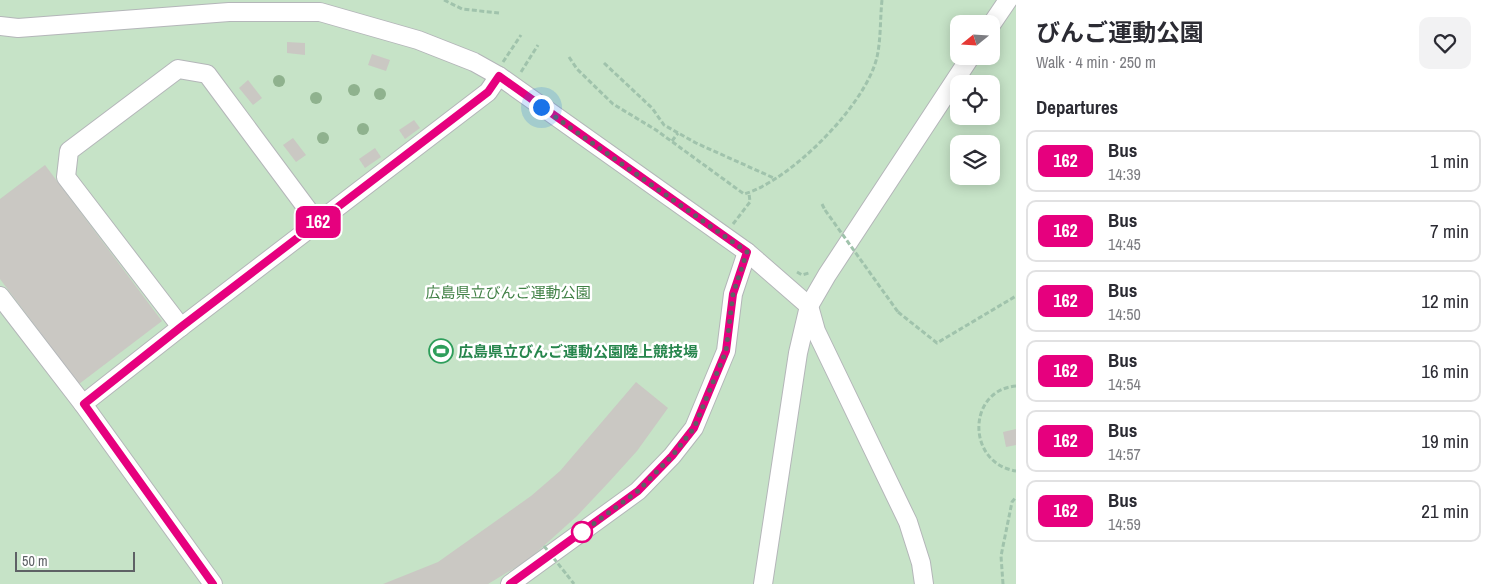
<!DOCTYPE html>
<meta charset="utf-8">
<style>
:root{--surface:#fff;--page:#f2f2f3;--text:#2b2b33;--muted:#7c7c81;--line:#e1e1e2}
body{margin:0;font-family:"Archivo Narrow","Noto Sans JP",sans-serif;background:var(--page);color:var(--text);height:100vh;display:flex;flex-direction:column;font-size:19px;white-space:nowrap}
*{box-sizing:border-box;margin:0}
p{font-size:16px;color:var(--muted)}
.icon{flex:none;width:28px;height:28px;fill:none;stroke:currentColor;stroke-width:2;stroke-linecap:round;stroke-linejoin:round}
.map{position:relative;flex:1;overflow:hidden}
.drawer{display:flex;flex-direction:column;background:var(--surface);width:475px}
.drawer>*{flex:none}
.badge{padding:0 10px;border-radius:8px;font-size:18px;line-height:32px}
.needle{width:32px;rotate:252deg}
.controls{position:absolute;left:950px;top:15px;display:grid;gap:10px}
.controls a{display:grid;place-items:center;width:50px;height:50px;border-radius:10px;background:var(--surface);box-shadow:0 2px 12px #0003;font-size:25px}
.scale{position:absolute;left:15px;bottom:12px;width:120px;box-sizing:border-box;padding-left:5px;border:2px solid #5e6165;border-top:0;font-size:14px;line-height:18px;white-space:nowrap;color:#5e6165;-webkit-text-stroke:4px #fff;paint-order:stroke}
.you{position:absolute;width:25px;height:25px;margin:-12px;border:4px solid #fff;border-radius:50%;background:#1a73e8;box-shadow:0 0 0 8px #1a73e833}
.map>.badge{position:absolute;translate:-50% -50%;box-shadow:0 0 0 2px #fff}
h2{padding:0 20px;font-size:19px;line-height:45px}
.round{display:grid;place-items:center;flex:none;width:52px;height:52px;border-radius:10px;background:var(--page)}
.headline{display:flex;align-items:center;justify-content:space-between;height:85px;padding:0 20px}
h1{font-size:24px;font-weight:700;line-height:38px}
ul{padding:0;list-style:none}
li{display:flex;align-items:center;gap:15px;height:62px;margin:0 10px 8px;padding:0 10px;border:2px solid var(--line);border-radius:10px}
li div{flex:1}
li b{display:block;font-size:19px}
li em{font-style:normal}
li .badge{min-width:55px;font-weight:700;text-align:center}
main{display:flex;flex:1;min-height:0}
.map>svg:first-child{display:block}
.green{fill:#c6e3c7;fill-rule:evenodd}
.building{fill:#cac8c3}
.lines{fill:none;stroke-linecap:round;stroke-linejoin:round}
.minor-casing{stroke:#b4b6b9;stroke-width:20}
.path{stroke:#a0c3ac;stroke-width:3;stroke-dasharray:5 2.5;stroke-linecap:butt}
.minor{stroke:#fff;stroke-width:18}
.path-bridge{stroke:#a0c3ac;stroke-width:3;stroke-dasharray:5 2.5;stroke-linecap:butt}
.tree{fill:#8fb28e}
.line-casing{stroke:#fff;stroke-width:11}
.line{stroke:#e6007e;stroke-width:8}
.walk{stroke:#5e6165;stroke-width:5;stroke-dasharray:0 9}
.stop-dot{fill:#fff;stroke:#e6007e;stroke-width:2.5}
.labels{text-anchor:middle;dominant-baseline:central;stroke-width:5;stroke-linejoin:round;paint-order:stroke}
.park-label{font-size:15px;fill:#418146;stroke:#fff}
.leisure-label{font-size:15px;font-weight:bold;fill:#27864d;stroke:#fff;text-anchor:start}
</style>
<main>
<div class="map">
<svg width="1016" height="584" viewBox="0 0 1016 584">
<rect width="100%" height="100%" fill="#eeede7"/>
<!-- green -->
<path class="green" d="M0 0H1016V584H0ZM959 24H991V56H959ZM959 84H991V116H959ZM959 144H991V176H959Z"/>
<!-- building -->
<g class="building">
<polygon points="287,42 305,43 305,55 287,53"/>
<polygon points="372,54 390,60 386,71 368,65"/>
<polygon points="248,80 262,98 253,105 239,88"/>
<polygon points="414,120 420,128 405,139 399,130"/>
<polygon points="293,138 306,155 296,162 283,145"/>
<polygon points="375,148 381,157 365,168 359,159"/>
<polygon points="45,165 162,321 79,384 0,279 0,199"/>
<polygon points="636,382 668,408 637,451 609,482 577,516 528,560 488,584 383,584 438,562 531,496 560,471"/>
<polygon points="1016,429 1016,445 1006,447 1003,432"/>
</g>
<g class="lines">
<!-- minor casing -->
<g class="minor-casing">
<g id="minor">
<polyline points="991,25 1008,0"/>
<polyline points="0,26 18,28 229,12 320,12 418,40 474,62 499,76 747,252 809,306 816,331 908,522 921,563 924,584"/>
<polyline points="0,296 83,404 213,584"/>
<polyline points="181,327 66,177 69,151 178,69 207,74 317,222"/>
<polyline points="83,404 181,327 488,92 499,76"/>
<polyline points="510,584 638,491 672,456 694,428 726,351 733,294 747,252"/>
<polyline points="763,584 798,353 809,306 827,275 971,56"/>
</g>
</g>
<!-- path -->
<g class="path">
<polyline points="444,0 462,9 499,13"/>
<path d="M569 57 577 69 613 104 656 130 744 194C790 181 866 105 877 57 881 39 880 19 882 0"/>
<polyline points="503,62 521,35"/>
<polyline points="604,63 652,108 664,125 696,143 776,179"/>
<polyline points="521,72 538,45"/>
<polyline points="672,141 678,133"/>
<polyline points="822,204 825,210"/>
<polyline points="733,224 750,202 749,193"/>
<polyline points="797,272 802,275 809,273"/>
<polyline points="898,312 937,343 1016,296"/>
<path d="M1016 386C967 390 966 463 1016 471"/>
<polyline points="567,575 574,584"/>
<polyline points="1003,584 1001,556 1012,502 1016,497"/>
</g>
<!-- minor -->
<use href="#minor" class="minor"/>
<!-- path-bridge -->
<g class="path-bridge">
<polyline points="825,210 898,312"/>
<polyline points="544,546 567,575"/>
</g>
</g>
<!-- trees -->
<g class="tree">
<circle cx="279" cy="81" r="6"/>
<circle cx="354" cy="90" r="6"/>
<circle cx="380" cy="94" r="6"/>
<circle cx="316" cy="98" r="6"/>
<circle cx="363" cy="129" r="6"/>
<circle cx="323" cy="138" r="6"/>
</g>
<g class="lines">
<!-- line casing -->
<g class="line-casing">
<polyline id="line" points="213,584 84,404 181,327 488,92 499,76 747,252 733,294 726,351 694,428 672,456 638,491 510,584"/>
</g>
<!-- line -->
<use href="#line" class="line"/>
<!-- walk -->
<polyline class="walk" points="541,107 747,252 733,294 726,351 694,428 672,456 638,491 577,536 582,532"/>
</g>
<!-- icons -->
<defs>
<g id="stadium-ring" transform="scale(1.25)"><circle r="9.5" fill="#fff" stroke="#2e9e5b" stroke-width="1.5"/><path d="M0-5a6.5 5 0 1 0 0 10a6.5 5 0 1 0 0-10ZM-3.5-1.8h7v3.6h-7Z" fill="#2e9e5b"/></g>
</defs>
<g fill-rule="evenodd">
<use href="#stadium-ring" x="441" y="351"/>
</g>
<!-- markers -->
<circle class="stop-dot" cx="582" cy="532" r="10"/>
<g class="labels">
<!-- park labels -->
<g class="park-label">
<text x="508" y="292">広島県立びんご運動公園</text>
</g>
<!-- leisure labels -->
<g class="leisure-label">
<text x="458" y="351">広島県立びんご運動公園陸上競技場</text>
</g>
</g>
</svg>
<div class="controls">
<a><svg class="needle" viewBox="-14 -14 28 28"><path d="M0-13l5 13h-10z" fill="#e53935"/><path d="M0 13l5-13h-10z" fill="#7c7c81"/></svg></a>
<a><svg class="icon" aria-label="locate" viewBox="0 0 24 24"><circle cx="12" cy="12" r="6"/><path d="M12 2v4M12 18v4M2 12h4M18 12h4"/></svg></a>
<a><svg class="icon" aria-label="layers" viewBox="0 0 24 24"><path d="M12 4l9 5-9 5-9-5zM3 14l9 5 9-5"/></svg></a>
</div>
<div class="scale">50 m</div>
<div class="you" style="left:541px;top:107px"></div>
<b class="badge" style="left:318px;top:222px;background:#e6007e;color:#fff">162</b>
</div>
<section class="drawer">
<div class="headline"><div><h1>びんご運動公園</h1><p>Walk · 4 min · 250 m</p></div><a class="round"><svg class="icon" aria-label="heart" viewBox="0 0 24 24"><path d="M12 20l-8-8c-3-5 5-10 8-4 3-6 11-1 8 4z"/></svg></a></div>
<h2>Departures</h2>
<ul>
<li><span class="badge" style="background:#e6007e;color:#fff">162</span><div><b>Bus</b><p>14:39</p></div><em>1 min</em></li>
<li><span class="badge" style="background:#e6007e;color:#fff">162</span><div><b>Bus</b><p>14:45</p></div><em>7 min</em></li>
<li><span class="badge" style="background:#e6007e;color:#fff">162</span><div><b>Bus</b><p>14:50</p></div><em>12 min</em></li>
<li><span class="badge" style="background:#e6007e;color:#fff">162</span><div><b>Bus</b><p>14:54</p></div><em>16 min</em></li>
<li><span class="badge" style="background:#e6007e;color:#fff">162</span><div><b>Bus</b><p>14:57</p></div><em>19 min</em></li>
<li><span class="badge" style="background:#e6007e;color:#fff">162</span><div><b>Bus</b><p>14:59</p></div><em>21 min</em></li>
</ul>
</section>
</main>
